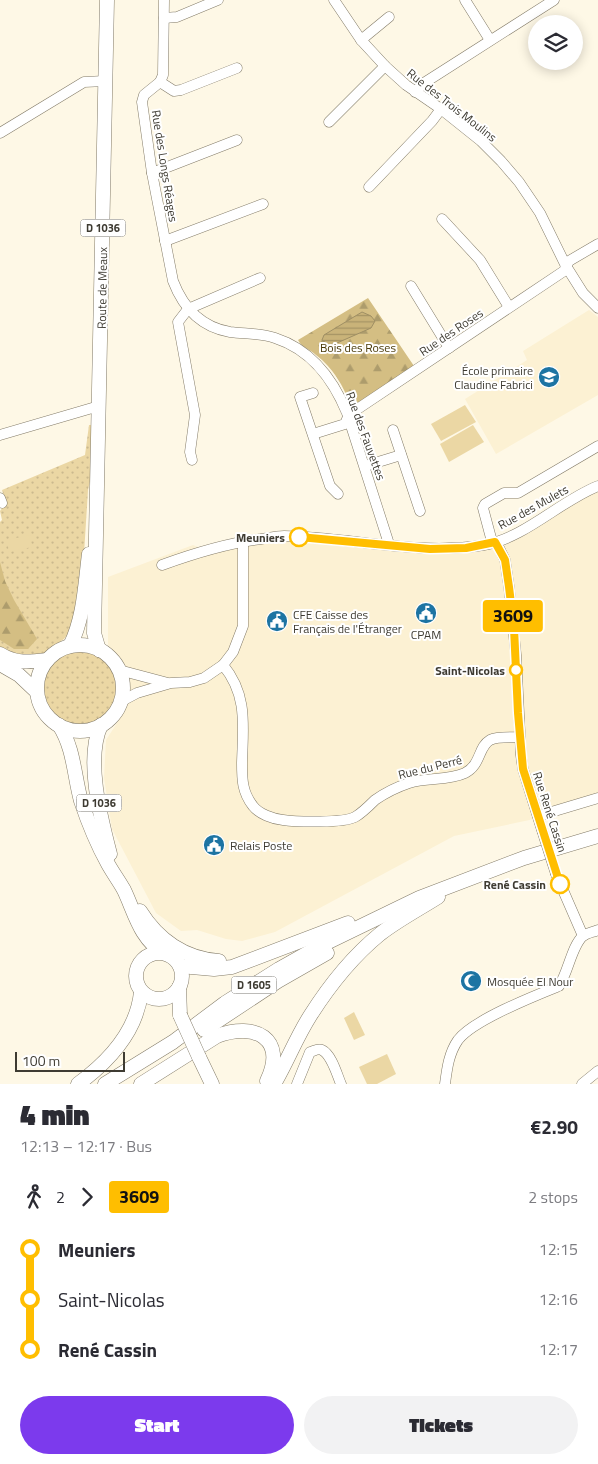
<!DOCTYPE html>
<meta charset="utf-8">
<style>
:root{--surface:#fff;--page:#f2f2f3;--text:#2b2b33;--muted:#7c7c81;--accent:#7c3aed}
body{margin:0;font-family:"Titillium Web",sans-serif;background:var(--page);color:var(--text);height:100vh;display:flex;flex-direction:column;font-size:19px;white-space:nowrap}
*{box-sizing:border-box;margin:0}
p{font-size:16px;color:var(--muted)}
.icon{flex:none;width:28px;height:28px;fill:none;stroke:currentColor;stroke-width:2;stroke-linecap:round;stroke-linejoin:round}
.map{position:relative;height:1084px;overflow:hidden}
.panel{display:flex;flex-direction:column;background:var(--surface);flex:1}
.panel>*{flex:none}
.badge{padding:0 10px;border-radius:4px;font-size:18px;line-height:32px}
.controls{position:absolute;left:528px;top:15px;display:grid;gap:10px}
.controls a{display:grid;place-items:center;width:55px;height:55px;border-radius:50%;background:var(--surface);box-shadow:0 2px 12px #0003;font-size:25px}
.scale{position:absolute;left:15px;bottom:12px;width:110px;box-sizing:border-box;padding-left:5px;border:2px solid #3e3b32;border-top:0;font-size:14px;line-height:18px;white-space:nowrap;color:#3e3b32;-webkit-text-stroke:4px #fff;paint-order:stroke}
.map>.badge{position:absolute;translate:-50% -50%;box-shadow:0 0 0 2px #fff}
.legs{display:flex;align-items:center;gap:8px;height:55px;padding:0 20px;font-size:16px}
.legs p{margin-inline-start:auto}
.overview{display:flex;align-items:center;justify-content:space-between;height:85px;padding:0 20px}
h1{font-size:28px;font-weight:800;line-height:38px}
.button{display:flex;gap:10px;margin-top:auto;padding:10px 20px}
.button a{flex:1;height:58px;border-radius:30px;background:var(--accent);color:#fff;font-size:20px;font-weight:800;line-height:58px;text-align:center}
.button a+a{background:var(--page);color:var(--text)}
ul{padding:0 20px;list-style:none}
li{display:flex;align-items:center;gap:18px;height:50px;font-size:19px}
li i{display:grid;place-items:center;width:8px;height:100%;margin:0 6px;background:currentColor}
li i::after{content:'';width:12px;height:12px;margin:-6px;border:4px solid;border-radius:50%;background:var(--surface)}
li p{margin-inline-start:auto}
li:first-child i{background:linear-gradient(#0000 50%,currentColor 0)}
li:last-child i{background:linear-gradient(currentColor 50%,#0000 0)}
.map>svg:first-child{display:block}
.built{fill:#fcf1d3}
.grass{fill:url(#grass-dots)}
.forest{fill:url(#forest-firs)}
.pitch{fill:#ebd7a4}
.water{fill:url(#water-rules);stroke:#9f8f64}
.lines{fill:none;stroke-linecap:round;stroke-linejoin:round}
.minor-casing{stroke:#837b68;stroke-width:11}
.major-casing{stroke:#837b68;stroke-width:15}
.minor{stroke:#fff;stroke-width:10}
.major{stroke:#fff;stroke-width:14}
.minor-bridge-casing{stroke:#837b68;stroke-width:11;stroke-linecap:butt}
.major-bridge-casing{stroke:#837b68;stroke-width:15;stroke-linecap:butt}
.minor-bridge{stroke:#fff;stroke-width:10}
.major-bridge{stroke:#fff;stroke-width:14}
.line-1-casing{stroke:#fff;stroke-width:11}
.line-1{stroke:#ffbe00;stroke-width:8}
.stop-1-dot{fill:#fff;stroke:#ffbe00;stroke-width:2.5}
.labels{text-anchor:middle;dominant-baseline:central;stroke-width:4;stroke-linejoin:round;paint-order:stroke}
.shield{fill:#fff;stroke:#787670;stroke-width:1}
.shield-label{font-size:11px;font-weight:bold;fill:#3e3b32}
.street-label{font-size:12px;fill:#3e3b32;stroke:#fff}
.park-label{font-size:12px;fill:#483807;stroke:#fff}
.poi-label{font-size:12px;fill:#3e3b32;stroke:#fff;text-anchor:start}
.stop-label{font-size:12px;font-weight:bold;fill:#3e3b32;stroke:#fff;text-anchor:end}
</style>
<div class="map">
<svg width="598" height="1084" viewBox="0 0 598 1084">
<defs>
<pattern id="grass-dots" width="8" height="8" patternUnits="userSpaceOnUse" patternTransform="scale(1.25)"><rect width="8" height="8" fill="#ebd7a4"/><path d="M2 2h.1M6 6h.1" fill="none" stroke="#cbb98e" stroke-width="1.8" stroke-linecap="round"/></pattern>
<pattern id="forest-firs" width="22" height="20" patternUnits="userSpaceOnUse" patternTransform="scale(1.25)"><rect width="22" height="20" fill="#d4be83"/><path d="M5 1l3.5 6h-7zM16 11l3.5 6h-7z" fill="#ad9c6c"/></pattern>
<pattern id="water-rules" width="6" height="5" patternUnits="userSpaceOnUse" patternTransform="scale(1.25)"><rect width="6" height="5" fill="#c9b379"/><path d="M0 2.5h6" fill="none" stroke="#a59364"/></pattern>
</defs>
<rect width="100%" height="100%" fill="#fef8e6"/>
<!-- built -->
<g class="built">
<polygon points="589,310 598,317 598,395 496,454 465,399 527,360 523,351"/>
<polygon points="598,484 598,801 539,818 454,836 275,932 242,941 226,939 197,930 181,931 156,913 112,829 104,778 106,740 119,720 126,706 129,685 125,666 108,645 108,577 193,545 202,549 312,534 427,545 452,545 492,541"/>
</g>
<!-- grass -->
<g class="grass">
<polygon points="89,425 95,425 91,477 88,490 84,554 77,609 71,630 64,639 41,655 28,658 0,649 0,522 2,520 0,511 6,503 2,490 85,455"/>
<circle cx="79" cy="687" r="38"/>
</g>
<!-- forest -->
<g class="forest">
<path d="M368 298 414 366 356 406 350 404C343 385 333 368 316 355 310 349 302 348 298 340Z"/>
<polygon points="0,562 5,581 14,600 37,639 28,649 14,649 0,640"/>
</g>
<!-- pitch -->
<g class="pitch">
<polygon points="465,405 476,422 441,441 431,424"/>
<polygon points="473,425 484,442 449,462 440,444"/>
<polygon points="30,535 32,547 9,552 7,540"/>
<polygon points="354,1012 365,1035 354,1040 344,1018"/>
<polygon points="387,1054 396,1074 377,1084 367,1084 359,1067"/>
</g>
<!-- water -->
<polygon class="water" points="362,312 371,316 375,321 371,328 337,343 329,345 322,340 324,335"/>
<g class="lines">
<!-- minor casing -->
<g class="minor-casing">
<g id="minor">
<path d="M164 0 163 75 160 82 144 95 142 102 152 173 173 281C183 307 200 327 230 332 245 334 260 333 275 338 312 350 333 379 347 413L389 544"/>
<polyline points="334,0 361,40 385,66 406,85 441,109 481,141 501,161 519,182 540,213 566,266 583,293 598,308"/>
<polyline points="465,0 490,40"/>
<polyline points="164,18 177,17 218,0"/>
<polyline points="361,40 389,17"/>
<polyline points="160,82 174,91 181,90 237,68"/>
<polyline points="415,92 424,83 554,0"/>
<polyline points="329,122 385,66"/>
<polyline points="0,133 84,82 105,81"/>
<polyline points="152,173 237,140"/>
<polyline points="369,187 432,121 441,109"/>
<polyline points="442,219 480,260 509,307"/>
<polyline points="165,241 263,204"/>
<polyline points="411,286 449,348"/>
<polyline points="188,309 178,322 195,415 190,452 192,460"/>
<polyline points="188,309 260,278"/>
<polyline points="313,393 300,397 330,486 338,494"/>
<polyline points="393,430 420,511"/>
<polyline points="313,434 345,424 348,417 356,410 564,271 569,261 598,244"/>
<polyline points="0,435 99,406"/>
<polyline points="365,466 401,455"/>
<polyline points="0,498 2,503"/>
<path d="M162 565C195 553 227 543 261 539 268 538 276 536 284 536 350 537 418 556 484 545 525 538 560 501 598 486"/>
<path d="M223 665C248 695 243 726 242 763 242 779 242 792 253 806 259 814 273 819 283 820 297 822 344 823 355 817 362 813 369 806 375 800 385 793 397 787 409 783 427 777 448 781 465 773 481 765 478 747 490 740 498 736 511 738 520 737"/>
<polyline points="119,670 168,683"/>
<polyline points="120,702 137,693 171,683 190,682 204,678 223,665 233,652 243,626 243,540"/>
<polyline points="538,816 598,798"/>
<polyline points="542,830 523,769 521,755 516,655 509,587 505,560 498,546 491,538 483,508 485,504 504,493 518,493 598,446"/>
<polyline points="556,874 583,936"/>
<path d="M297 1084 310 1052C314 1051 318 1048 322 1050 332 1055 337 1075 341 1084"/>
<path d="M445 1084C447 1068 449 1053 458 1040 473 1020 534 996 559 986 568 973 572 945 583 936 587 933 594 932 598 930"/>
<polyline points="582,1084 598,1071"/>
</g>
</g>
<!-- major casing -->
<g class="major-casing">
<g id="major">
<circle cx="80" cy="688" r="43"/>
<path d="M70 646C84 618 85 585 89 554"/>
<polyline points="99,650 94,633 107,0"/>
<path d="M0 654C16 664 30 662 47 660"/>
<polyline points="0,664 19,675 37,692"/>
<path d="M59 725C74 748 74 775 81 801 88 822 97 844 108 864 113 873 119 881 124 890 135 913 140 939 164 953"/>
<path d="M101 725C85 759 101 819 110 854"/>
<path d="M140 911C158 940 185 959 219 961"/>
<circle cx="159" cy="976" r="23"/>
<polyline points="180,966 214,969 232,967 348,923"/>
<polyline points="179,987 180,1015"/>
<polyline points="204,1030 278,981 327,953"/>
<polyline points="199,1057 212,1084"/>
<path d="M78 1084C108 1062 137 1031 141 992"/>
<polyline points="105,1084 173,1042 225,1003 279,969 320,946 419,898 524,858 598,836"/>
<path d="M141 1084 217 1036C255 1022 287 1038 267 1081"/>
<path d="M274 1084C287 1062 296 1038 310 1016 329 986 353 956 380 934 398 920 419 909 438 897"/>
</g>
</g>
<!-- minor -->
<use href="#minor" class="minor"/>
<!-- major -->
<use href="#major" class="major"/>
<!-- minor-bridge casing -->
<g class="minor-bridge-casing">
<polyline id="minor-bridge" points="542,830 556,874"/>
</g>
<!-- major-bridge casing -->
<g class="major-bridge-casing">
<polyline id="major-bridge" points="180,1015 199,1057"/>
</g>
<!-- minor-bridge -->
<use href="#minor-bridge" class="minor-bridge"/>
<!-- major-bridge -->
<use href="#major-bridge" class="major-bridge"/>
</g>
<g class="lines">
<!-- line-1 casing -->
<g class="line-1-casing">
<polyline id="line-1" points="299,537 430,549 466,548 495,542 505,560 509,587 514,628 518,713 523,769 560,884"/>
</g>
<!-- line-1 -->
<use href="#line-1" class="line-1"/>
</g>
<!-- icons -->
<defs>
<g id="school-disc" transform="scale(1.125)"><circle r="9.5" fill="#1d74a3" stroke="#fff"/><path d="M0-5L7-2L0 1L-7-2ZM-4 1L0 2.5L4 1V4Q0 6-4 4Z" fill="#fff"/></g>
<g id="civic-disc" transform="scale(1.125)"><circle r="9.5" fill="#1d74a3" stroke="#fff"/><path d="M-.6-6.5H3V-4.5H.6V-3L4-1V1h2V6H-6V1h2V-1L-.6-3ZM-1.2 2.5V6h2.4V2.5Z" fill="#fff"/></g>
<g id="mosque-disc" transform="scale(1.125)"><circle r="9.5" fill="#1d74a3" stroke="#fff"/><path d="M3.5-4.9A6 6 0 1 0 3.5 4.9A5 5 0 1 1 3.5-4.9Z" fill="#fff"/></g>
</defs>
<g fill-rule="evenodd">
<use href="#school-disc" x="549" y="377"/>
<use href="#civic-disc" x="426" y="613"/>
<use href="#civic-disc" x="277" y="621"/>
<use href="#civic-disc" x="214" y="845"/>
<use href="#mosque-disc" x="471" y="981"/>
</g>
<!-- markers -->
<g class="stop-1-dot">
<circle cx="299" cy="537" r="9"/>
<circle cx="516" cy="670" r="6"/>
<circle cx="560" cy="884" r="9"/>
</g>
<g class="labels">
<!-- shield labels -->
<g class="shield">
<rect x="80.5" y="219.5" width="45" height="17" rx="4"/>
<rect x="76.5" y="794.5" width="45" height="17" rx="4"/>
<rect x="231.5" y="976.5" width="45" height="17" rx="4"/>
</g>
<g class="shield-label">
<text x="103" y="228">D 1036</text>
<text x="99" y="803">D 1036</text>
<text x="254" y="985">D 1605</text>
</g>
<!-- street labels -->
<g class="street-label">
<text transform="translate(452 105) rotate(38)">Rue des Trois Moulins</text>
<text transform="translate(165 166) rotate(81)">Rue des Longs Réages</text>
<text transform="translate(102 288) rotate(-89)">Route de Meaux</text>
<text transform="translate(451 332) rotate(-34)">Rue des Roses</text>
<text transform="translate(366 436) rotate(70)">Rue des Fauvettes</text>
<text transform="translate(533 507) rotate(-29)">Rue des Mulets</text>
<text transform="translate(430 767) rotate(-14)">Rue du Perré</text>
<text transform="translate(550 812) rotate(72)">Rue René Cassin</text>
</g>
<!-- park labels -->
<g class="park-label">
<text x="358" y="347">Bois des Roses</text>
</g>
<!-- poi labels -->
<g class="poi-label">
<text x="533" y="370" text-anchor="end">École primaire<tspan x="533" dy="14">Claudine Fabrici</tspan></text>
<text x="293" y="614">CFE Caisse des<tspan x="293" dy="14">Français de l'Étranger</tspan></text>
<text x="426" y="634" text-anchor="middle">CPAM</text>
<text x="230" y="845">Relais Poste</text>
<text x="487" y="981">Mosquée El Nour</text>
</g>
<!-- stop labels -->
<g class="stop-label">
<text x="285" y="537">Meuniers</text>
<text x="505" y="670">Saint-Nicolas</text>
<text x="546" y="884">René Cassin</text>
</g>
</g>
</svg>
<div class="controls">
<a><svg class="icon" aria-label="layers" viewBox="0 0 24 24"><path d="M12 4l9 5-9 5-9-5zM3 14l9 5 9-5"/></svg></a>
</div>
<div class="scale">100 m</div>
<b class="badge" style="left:513px;top:616px;background:#ffbe00;color:#111">3609</b>
</div>
<section class="panel">
<div class="overview"><div><h1>4 min</h1><p>12:13 – 12:17 · Bus</p></div><b>€2.90</b></div>
<div class="legs"><svg class="icon" aria-label="walk" viewBox="0 0 24 24"><circle cx="13" cy="4" r="2"/><path d="M13 8l-2 6 4 7M11 14l-3 7M7 12l3-4h3l4 4"/></svg>2<svg class="icon" aria-label="forward" viewBox="0 0 24 24"><path d="M9 5l7 7-7 7"/></svg><b class="badge" style="background:#ffbe00;color:#111">3609</b><p>2 stops</p></div>
<ul>
<li><i style="color:#ffbe00"></i><b>Meuniers</b><p>12:15</p></li>
<li><i style="color:#ffbe00"></i><span>Saint-Nicolas</span><p>12:16</p></li>
<li><i style="color:#ffbe00"></i><b>René Cassin</b><p>12:17</p></li>
</ul>
<div class="button"><a>Start</a><a>Tickets</a></div>
</section>
